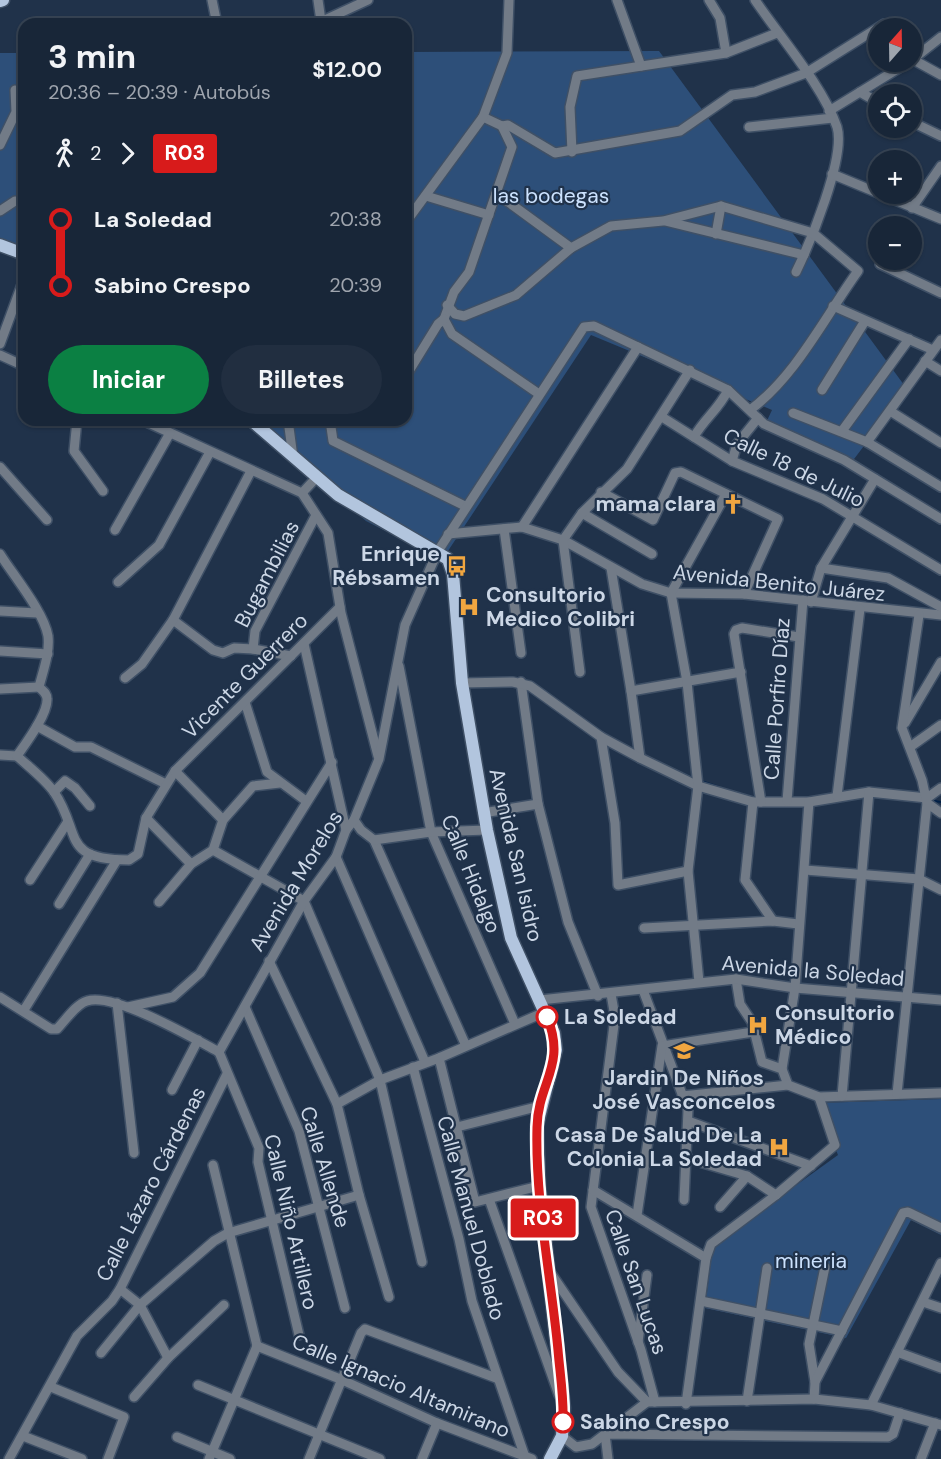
<!DOCTYPE html>
<html lang="es">
<meta charset="utf-8">
<style>
:root{--surface:#182638;--page:#212e40;--text:#f1f3f6;--muted:#9fa5ae;--line:#364353;--accent:#0b8043}
body{margin:0;font-family:"DM Sans",sans-serif;background:var(--page);color:var(--text);height:100vh;display:flex;flex-direction:column;font-size:22px;white-space:nowrap}
*{box-sizing:border-box;margin:0}
p{font-size:20px;color:var(--muted)}
.icon{flex:none;width:33px;height:33px;fill:none;stroke:currentColor;stroke-width:2;stroke-linecap:round;stroke-linejoin:round}
.map{position:relative;flex:1;overflow:hidden}
.side{position:absolute;left:18px;top:18px;width:394px;height:408px;display:flex;flex-direction:column;background:var(--surface);border-radius:18px;box-shadow:0 2px 4px #0004,0 0 0 2px var(--line)}
.side>*{flex:none}
.badge{padding:0 12px;border-radius:4px;font-size:21px;line-height:39px}
.needle{width:39px;rotate:20deg}
.fabs{position:absolute;left:868px;top:18px;display:grid;gap:12px}
.fabs a{display:grid;place-items:center;width:54px;height:54px;border-radius:50%;background:var(--surface);box-shadow:0 2px 4px #0004,0 0 0 2px var(--line);font-size:30px}
.map>.badge{position:absolute;translate:-50% -50%;box-shadow:0 0 0 3px #fff}
.legs{display:flex;align-items:center;gap:9px;height:66px;padding:0 30px;font-size:20px}
.legs p{margin-inline-start:auto}
.overview{display:flex;align-items:center;justify-content:space-between;height:102px;padding:0 30px}
h1{font-size:33px;font-weight:700;line-height:45px}
.cta{display:flex;gap:12px;margin-top:auto;padding:12px 30px}
.cta a{flex:1;height:69px;border-radius:36px;background:var(--accent);color:#fff;font-size:24px;font-weight:700;line-height:69px;text-align:center}
.cta a+a{background:var(--page);color:var(--text)}
ul{padding:0 30px;list-style:none}
li{display:flex;align-items:center;gap:21px;height:66px;font-size:22px}
li i{display:grid;place-items:center;width:9px;height:100%;margin:0 8px;background:currentColor}
li i::after{content:'';width:15px;height:15px;margin:-8px;border:4px solid;border-radius:50%;background:var(--surface)}
li p{margin-inline-start:auto}
li:first-child i{background:linear-gradient(#0000 50%,currentColor 0)}
li:last-child i{background:linear-gradient(currentColor 50%,#0000 0)}
.map>svg:first-child{display:block}
.green{fill:#2d4f79}
.lines{fill:none;stroke-linecap:round;stroke-linejoin:round}
.stream{stroke:#002047;stroke-width:2}
.minor-casing{stroke:#3f5066;stroke-width:12}
.major-casing{stroke:#3f5066;stroke-width:15}
.minor{stroke:#727b87;stroke-width:9}
.major{stroke:#b2c5de;stroke-width:12}
.line-1-casing{stroke:#fff;stroke-width:14}
.line-1{stroke:#d81b1b;stroke-width:9}
.stop-1-dot{fill:#fff;stroke:#d81b1b;stroke-width:3}
.labels{text-anchor:middle;dominant-baseline:central;stroke-width:4.5;stroke-linejoin:round;paint-order:stroke}
.park-label{font-size:21px;fill:#cce2fe;stroke:#20324a}
.street-label{font-size:21px;fill:#ccd7e6;stroke:#20324a}
.poi-label{font-size:21px;font-weight:bold;fill:#ccd7e6;stroke:#20324a;text-anchor:end}
.stop-label{font-size:21px;font-weight:bold;fill:#ccd7e6;stroke:#20324a;text-anchor:start}
</style>
<div class="map">
<svg width="941" height="1459" viewBox="0 0 941 1459">
<rect width="100%" height="100%" fill="#20324a"/>
<!-- green -->
<g class="green">
<polygon points="659,51 907,389 848,467 764,427 772,410 591,335 442,560 366,521 252,420 406,420 407,52"/>
<polygon points="0,53 24,53 24,260 0,248"/>
<polygon points="941,1099 941,1235 911,1220 846,1338 705,1308 713,1245 838,1155 817,1103"/>
</g>
<g class="lines">
<!-- stream -->
<g class="stream">
<polyline points="682,773 693,778"/>
<polyline points="701,781 719,787"/>
<polyline points="744,795 756,798"/>
<polyline points="929,800 941,802"/>
</g>
<!-- minor casing -->
<g class="minor-casing">
<g id="minor">
<polyline points="212,0 217,24"/>
<polyline points="318,0 321,21"/>
<polyline points="617,0 641,66"/>
<polyline points="709,0 720,18 726,53"/>
<path d="M755 0C780 37 823 86 837 127 846 157 810 243 796 272"/>
<polyline points="316,24 368,0"/>
<polyline points="912,59 941,75"/>
<polyline points="912,60 941,37"/>
<polyline points="860,92 879,103"/>
<polyline points="829,111 909,62"/>
<polyline points="483,117 502,126 508,125 555,153 680,131 732,95 755,92 806,73 884,24 887,28"/>
<polyline points="912,122 941,136"/>
<polyline points="502,126 512,147 469,272 454,292 444,319 452,334 539,394"/>
<polyline points="749,127 833,118"/>
<polyline points="0,145 16,112 15,90"/>
<polyline points="572,152 570,107 577,76 726,53 777,33"/>
<polyline points="832,174 941,219"/>
<path d="M496 193 571 248 611 226 663 221 721 206 813 233 858 271C824 318 796 376 750 410"/>
<polyline points="426,196 489,215"/>
<polyline points="912,208 941,166"/>
<polyline points="0,211 15,201 24,202"/>
<polyline points="665,221 804,255"/>
<polyline points="406,222 483,117 507,53 509,0"/>
<polyline points="716,234 721,206"/>
<polyline points="880,264 941,293"/>
<polyline points="447,305 455,314 464,316 516,295 571,248"/>
<polyline points="833,306 933,350"/>
<polyline points="0,344 24,279"/>
<polyline points="0,355 24,366"/>
<polyline points="925,361 941,371"/>
<polyline points="406,376 438,324 444,319"/>
<polyline points="822,390 865,321"/>
<polyline points="890,411 941,443"/>
<polyline points="793,413 867,442 941,487"/>
<polyline points="662,417 732,461 823,499 941,570"/>
<polyline points="77,420 74,451 103,491"/>
<polyline points="142,420 302,493 317,477"/>
<polyline points="288,420 293,457"/>
<polyline points="330,420 333,441 465,506"/>
<polyline points="842,431 909,339"/>
<path d="M694 437C704 419 719 409 728 390"/>
<polyline points="867,442 941,340"/>
<polyline points="732,461 737,444 758,418"/>
<polyline points="0,467 47,520"/>
<polyline points="601,492 653,520 675,473 681,472 778,519 744,594"/>
<polyline points="302,493 328,533 341,613 378,756"/>
<polyline points="582,513 652,554"/>
<polyline points="522,527 638,347"/>
<polyline points="504,529 521,653"/>
<polyline points="115,530 170,433"/>
<polyline points="448,534 522,527 563,540 642,584 671,593 744,594 941,615"/>
<path d="M0 554C13 575 44 612 48 636 50 653 43 671 39 687 43 691 47 693 47 699 48 714 26 743 17 756L0 755"/>
<polyline points="611,568 631,691 640,758"/>
<polyline points="821,568 888,578 941,607"/>
<polyline points="118,582 159,545 210,452"/>
<polyline points="811,602 821,568 875,479"/>
<polyline points="0,611 37,613"/>
<polyline points="173,620 213,650 223,653 234,648 253,649 291,656"/>
<polyline points="304,644 346,830"/>
<polyline points="253,649 255,631 316,515"/>
<polyline points="0,651 48,654"/>
<polyline points="399,666 431,832 515,1024"/>
<polyline points="580,672 563,540 582,513 627,469 690,370"/>
<polyline points="125,678 142,664 173,620 251,471"/>
<polyline points="521,682 538,804 568,922 598,996"/>
<polyline points="462,683 513,682 530,686 601,737 640,758 698,786 753,802 809,802 869,792 927,798"/>
<polyline points="0,689 39,687"/>
<polyline points="631,691 741,672"/>
<polyline points="245,702 267,772 306,801"/>
<polyline points="905,723 941,662"/>
<polyline points="37,726 75,747 91,747 166,784"/>
<polyline points="601,737 615,823 618,885 688,871"/>
<polyline points="910,747 941,725"/>
<path d="M17 756C29 767 45 779 54 792 82 833 60 860 129 860L138 854 146 818 175 771 340 607"/>
<polyline points="175,771 223,820"/>
<polyline points="54,792 65,781 75,788 90,806"/>
<polyline points="837,796 860,609"/>
<polyline points="927,798 941,788"/>
<polyline points="787,801 803,600"/>
<polyline points="753,802 745,880 773,921"/>
<polyline points="761,802 734,634 736,630 742,628 799,637"/>
<polyline points="927,803 941,813"/>
<polyline points="483,813 538,804"/>
<polyline points="146,818 191,864"/>
<polyline points="354,820 361,830 374,840 466,1046"/>
<polyline points="374,840 431,832 487,830"/>
<polyline points="213,850 304,901 380,1080 422,1262"/>
<polyline points="336,857 425,1062"/>
<polyline points="805,870 919,879 941,890"/>
<polyline points="30,880 67,823"/>
<polyline points="159,902 191,864 213,850 223,820 253,786 280,783"/>
<polyline points="59,904 90,854"/>
<polyline points="644,928 773,921 798,924"/>
<polyline points="269,961 337,1104 359,1195 389,1297"/>
<polyline points="736,979 740,1004 752,1022 762,1062 782,1069 788,1085 819,1097 941,1093"/>
<polyline points="699,982 688,871 698,786 687,682 671,593 726,494"/>
<polyline points="643,990 688,1110 684,1200"/>
<polyline points="611,994 615,1017 591,1207 641,1350 655,1402"/>
<path d="M0 997 51 1029H57C65 1021 76 1004 87 1001 114 992 193 1038 219 1052"/>
<polyline points="540,1000 736,979 795,988 941,1000"/>
<polyline points="117,1003 134,1153"/>
<polyline points="128,1007 173,997 200,973 332,762"/>
<polyline points="245,1007 299,1131 345,1308"/>
<polyline points="24,1010 117,860"/>
<polyline points="219,1052 304,901 336,857 346,830 354,820 379,759 405,625 438,551 584,327 594,326 728,390 764,424 844,460 941,519"/>
<polyline points="219,1052 259,1148 258,1162 299,1335"/>
<polyline points="439,1058 475,1202 539,1186"/>
<polyline points="413,1067 459,1239 472,1301 525,1457"/>
<polyline points="782,1069 795,988 809,802"/>
<polyline points="172,1090 198,1040"/>
<polyline points="897,1094 927,803 922,780 902,728 919,615"/>
<polyline points="682,1096 788,1085"/>
<polyline points="842,1096 869,792"/>
<polyline points="337,1104 380,1080 439,1058 545,1012"/>
<polyline points="688,1121 811,1166"/>
<polyline points="457,1127 540,1106"/>
<polyline points="686,1158 747,1176 776,1195"/>
<polyline points="213,1165 257,1346"/>
<polyline points="593,1190 706,1258"/>
<polyline points="489,1199 559,1395"/>
<polyline points="720,1207 747,1176"/>
<polyline points="637,1215 662,1046 753,1032"/>
<polyline points="550,1272 618,1372 647,1402"/>
<polyline points="120,1289 140,1305 168,1358"/>
<polyline points="701,1301 842,1331"/>
<polyline points="923,1302 941,1308"/>
<polyline points="638,1342 647,1275"/>
<polyline points="257,1346 340,1379 437,1423 532,1459"/>
<polyline points="897,1352 941,1368"/>
<polyline points="101,1353 140,1305 214,1241 228,1233 359,1195"/>
<polyline points="815,1382 809,1344 825,1267"/>
<polyline points="198,1385 380,1459"/>
<polyline points="51,1387 124,1417 108,1459"/>
<polyline points="134,1397 168,1358 224,1305"/>
<polyline points="814,1399 815,1382 903,1213 908,1212 941,1228"/>
<polyline points="747,1401 767,1268"/>
<polyline points="686,1404 706,1258 711,1244 776,1195 835,1145 819,1097"/>
<polyline points="871,1405 941,1263"/>
<polyline points="23,1436 82,1459"/>
<polyline points="562,1436 576,1447 592,1444 647,1402 814,1399 871,1405 941,1425"/>
<polyline points="177,1437 230,1459"/>
<polyline points="9,1459 77,1336 112,1301 120,1289 227,1074"/>
<polyline points="209,1459 257,1346"/>
<polyline points="309,1459 361,1333 365,1329 496,1378"/>
<polyline points="422,1459 437,1423"/>
<polyline points="608,1459 605,1434 888,1437 893,1434 900,1413"/>
<polyline points="921,1459 935,1423"/>
</g>
</g>
<!-- major casing -->
<g class="major-casing">
<g id="major">
<polyline points="0,1 3,0"/>
<polyline points="0,245 24,254"/>
<polyline points="251,420 338,495 448,559 453,574 462,683 487,830 511,938 554,1033 556,1050 537,1125 539,1186 564,1408 562,1436 550,1459"/>
</g>
</g>
<!-- minor -->
<use href="#minor" class="minor"/>
<!-- major -->
<use href="#major" class="major"/>
</g>
<g class="lines">
<!-- line-1 casing -->
<g class="line-1-casing">
<path id="line-1" d="M547 1017C567 1065 538 1082 537 1127 535 1201 551 1276 558 1350 560 1374 564 1398 563 1422"/>
</g>
<!-- line-1 -->
<use href="#line-1" class="line-1"/>
</g>
<!-- icons -->
<defs>
<g id="church-bare" transform="scale(1.62)"><path d="M-1.2-6h2.4v3.5h3.3v2.4h-3.3V6h-2.4V-.1h-3.3v-2.4h3.3Z" fill="#f1a640" stroke="#20324a" stroke-width="2.5" paint-order="stroke"/></g>
<g id="bus-bare" transform="scale(1.62)"><path d="M-5-6H5V4H4V6H2V4H-2V6H-4V4H-5ZM-3.5-4V0h7V-4ZM-3.5 1.2v1.5H-2V1.2ZM2 1.2v1.5H3.5V1.2Z" fill="#f1a640" stroke="#20324a" stroke-width="2.5" paint-order="stroke"/></g>
<g id="hospital-bare" transform="scale(1.62)"><path d="M-5-5h3v3.5h4V-5h3V5h-3V1.5h-4V5h-3Z" fill="#f1a640" stroke="#20324a" stroke-width="2.5" paint-order="stroke"/></g>
<g id="school-bare" transform="scale(1.62)"><path d="M0-5L7-2L0 1L-7-2ZM-4 1L0 2.5L4 1V4Q0 6-4 4Z" fill="#f1a640" stroke="#20324a" stroke-width="2.5" paint-order="stroke"/></g>
</defs>
<g fill-rule="evenodd">
<use href="#church-bare" x="733" y="504"/>
<use href="#bus-bare" x="457" y="566"/>
<use href="#hospital-bare" x="469" y="607"/>
<use href="#hospital-bare" x="758" y="1025"/>
<use href="#school-bare" x="684" y="1051"/>
<use href="#hospital-bare" x="779" y="1147"/>
</g>
<!-- markers -->
<g class="stop-1-dot">
<circle cx="547" cy="1017" r="10"/>
<circle cx="563" cy="1422" r="10"/>
</g>
<g class="labels">
<!-- park labels -->
<g class="park-label">
<text x="551" y="196">las bodegas</text>
<text x="811" y="1261">mineria</text>
</g>
<!-- street labels -->
<g class="street-label">
<text transform="translate(794 468) rotate(26)">Calle 18 de Julio</text>
<text transform="translate(267 574) rotate(-63)">Bugambilias</text>
<text transform="translate(779 583) rotate(6)">Avenida Benito Juárez</text>
<text transform="translate(245 676) rotate(-45)">Vicente Guerrero</text>
<text transform="translate(777 699) rotate(-86)">Calle Porfiro Díaz</text>
<text transform="translate(516 855) rotate(77)">Avenida San Isidro</text>
<text transform="translate(471 874) rotate(68)">Calle Hidalgo</text>
<text transform="translate(296 881) rotate(-59)">Avenida Morelos</text>
<text transform="translate(813 971) rotate(5)">Avenida la Soledad</text>
<text transform="translate(325 1167) rotate(73)">Calle Allende</text>
<text transform="translate(151 1184) rotate(-63)">Calle Lázaro Cárdenas</text>
<text transform="translate(471 1218) rotate(75)">Calle Manuel Doblado</text>
<text transform="translate(291 1222) rotate(77)">Calle Niño Artillero</text>
<text transform="translate(636 1282) rotate(71)">Calle San Lucas</text>
<text transform="translate(401 1386) rotate(23)">Calle Ignacio Altamirano</text>
</g>
<!-- poi labels -->
<g class="poi-label">
<text x="716" y="504">mama clara</text>
<text x="440" y="554">Enrique<tspan x="440" dy="24">Rébsamen</tspan></text>
<text x="486" y="595" text-anchor="start">Consultorio<tspan x="486" dy="24">Medico Colibri</tspan></text>
<text x="775" y="1013" text-anchor="start">Consultorio<tspan x="775" dy="24">Médico</tspan></text>
<text x="684" y="1078" text-anchor="middle">Jardin De Niños<tspan x="684" dy="24">José Vasconcelos</tspan></text>
<text x="762" y="1135">Casa De Salud De La<tspan x="762" dy="24">Colonia La Soledad</tspan></text>
</g>
<!-- stop labels -->
<g class="stop-label">
<text x="564" y="1017">La Soledad</text>
<text x="580" y="1422">Sabino Crespo</text>
</g>
</g>
</svg>
<div class="fabs">
<a><svg class="needle" viewBox="-14 -14 28 28"><path d="M0-13l5 13h-10z" fill="#e53935"/><path d="M0 13l5-13h-10z" fill="#9fa5ae"/></svg></a>
<a><svg class="icon" aria-label="locate" viewBox="0 0 24 24"><circle cx="12" cy="12" r="6"/><path d="M12 2v4M12 18v4M2 12h4M18 12h4"/></svg></a>
<a>+</a>
<a>−</a>
</div>
<b class="badge" style="left:543px;top:1218px;background:#d81b1b;color:#fff">R03</b>
<section class="side">
<div class="overview"><div><h1>3 min</h1><p>20:36 – 20:39 · Autobús</p></div><b>$12.00</b></div>
<div class="legs"><svg class="icon" aria-label="walk" viewBox="0 0 24 24"><circle cx="13" cy="4" r="2"/><path d="M13 8l-2 6 4 7M11 14l-3 7M7 12l3-4h3l4 4"/></svg>2<svg class="icon" aria-label="forward" viewBox="0 0 24 24"><path d="M9 5l7 7-7 7"/></svg><b class="badge" style="background:#d81b1b;color:#fff">R03</b></div>
<ul>
<li><i style="color:#d81b1b"></i><b>La Soledad</b><p>20:38</p></li>
<li><i style="color:#d81b1b"></i><b>Sabino Crespo</b><p>20:39</p></li>
</ul>
<div class="cta"><a>Iniciar</a><a>Billetes</a></div>
</section>
</div>
